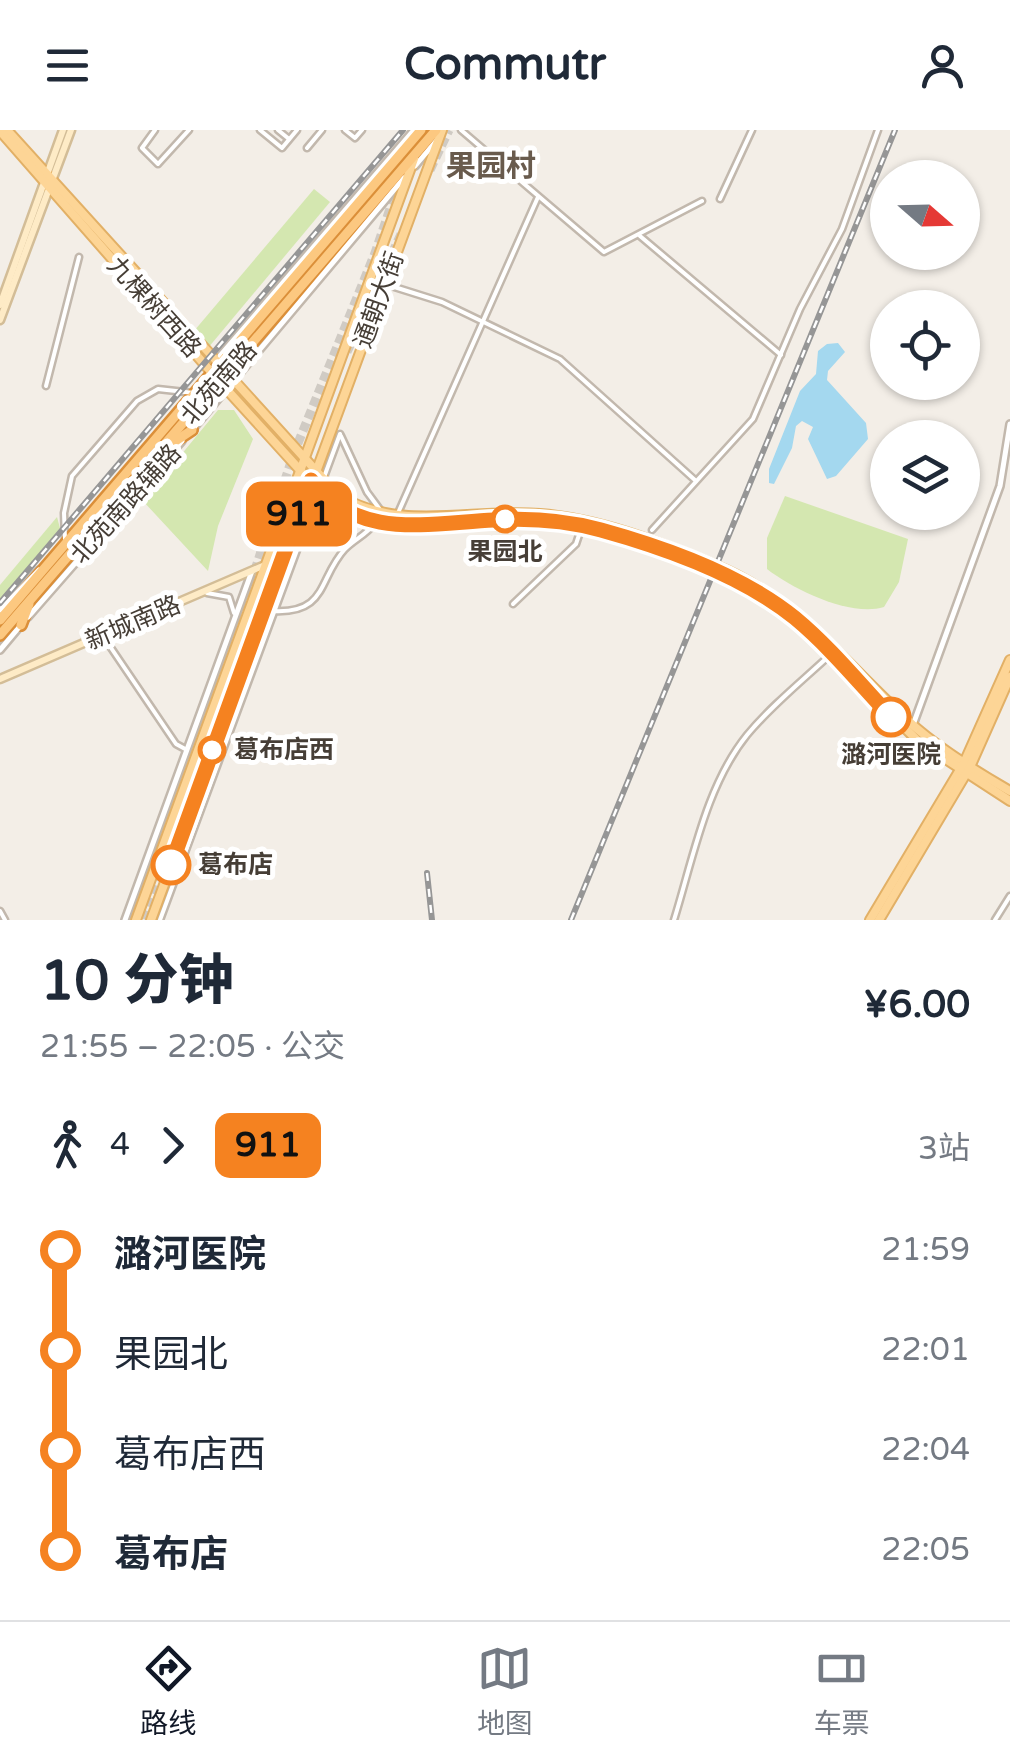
<!DOCTYPE html>
<html lang="zh">
<meta charset="utf-8">
<style>
:root{--surface:#fff;--page:#f2f2f3;--text:#1f2937;--muted:#747a83;--line:#e0e1e3;--accent:#111827}
body{margin:0;font-family:"Varela Round","Noto Sans SC",sans-serif;background:var(--page);color:var(--text);height:100vh;display:flex;flex-direction:column;font-size:38px;white-space:nowrap}
*{box-sizing:border-box;margin:0}
p{font-size:32px;color:var(--muted)}
.icon{flex:none;width:55px;height:55px;fill:none;stroke:currentColor;stroke-width:2;stroke-linecap:round;stroke-linejoin:round}
.map{position:relative;height:790px;overflow:hidden}
.sheet{display:flex;flex-direction:column;background:var(--surface);flex:1}
.sheet>*{flex:none}
.badge{padding:0 20px;border-radius:15px;font-size:35px;line-height:65px}
.needle{width:65px;rotate:110deg}
.buttons{position:absolute;left:870px;top:30px;display:grid;gap:20px}
.buttons a{display:grid;place-items:center;width:110px;height:110px;border-radius:50%;background:var(--surface);box-shadow:0 2px 8px #0004;font-size:50px}
.map>.badge{position:absolute;translate:-50% -50%;box-shadow:0 0 0 5px #fff}
.legs{display:flex;align-items:center;gap:15px;height:110px;padding:0 40px;font-size:32px}
.legs p{margin-inline-start:auto}
.summary{display:flex;align-items:center;justify-content:space-between;height:170px;padding:0 40px}
h1{font-size:55px;font-weight:800;line-height:75px}
ul{padding:0 40px;list-style:none}
li{display:flex;align-items:center;gap:35px;height:100px;font-size:38px}
li i{display:grid;place-items:center;width:15px;height:100%;margin:0 12px;background:currentColor}
li i::after{content:'';width:25px;height:25px;margin:-12px;border:8px solid;border-radius:50%;background:var(--surface)}
li p{margin-inline-start:auto}
li:first-child i{background:linear-gradient(#0000 50%,currentColor 0)}
li:last-child i{background:linear-gradient(currentColor 50%,#0000 0)}
header{display:flex;justify-content:space-between;align-items:center;height:130px;padding:0 40px;background:var(--surface);font-size:45px;font-weight:800}
.tabs{display:flex;justify-content:space-around;align-items:center;height:140px;border-top:2px solid var(--line);background:var(--surface);font-size:28px;color:var(--muted)}
.tabs a{display:grid;justify-items:center;gap:5px}
.tabs .current{color:var(--accent)}
.map>svg:first-child{display:block}
.green{fill:#d4e7b0}
.water{fill:#a4d8ef}
.lines{fill:none;stroke-linecap:round;stroke-linejoin:round}
.trunk-tunnel{stroke:#d0cbc4;stroke-width:9;stroke-dasharray:9 4.5;stroke-linecap:butt}
.minor-casing{stroke:#c2b8ad;stroke-width:9}
.tertiary-casing{stroke:#c2b8ad;stroke-width:10}
.secondary-casing{stroke:#d3bd97;stroke-width:11}
.primary-casing{stroke:#e2b066;stroke-width:12}
.trunk-casing{stroke:#db8f39;stroke-width:14}
.minor{stroke:#fff;stroke-width:4}
.tertiary{stroke:#fff;stroke-width:5}
.secondary{stroke:#feebc6;stroke-width:6}
.primary{stroke:#fdd596;stroke-width:8}
.trunk{stroke:#fcc880;stroke-width:9}
.rail-casing{stroke:#969696;stroke-width:6}
.rail{stroke:#fff;stroke-width:2.5;stroke-dasharray:8;stroke-linecap:butt}
.line-1-casing{stroke:#fff;stroke-width:22}
.line-1{stroke:#f58220;stroke-width:15}
.stop-1-dot{fill:#fff;stroke:#f58220;stroke-width:5}
.labels{text-anchor:middle;dominant-baseline:central;stroke-width:10;stroke-linejoin:round;paint-order:stroke}
.street-label{font-size:25px;fill:#463e36;stroke:#fff}
.stop-label{font-size:25px;font-weight:bold;fill:#463e36;stroke:#fff}
.quarter-label{font-size:30px;font-weight:bold;fill:#695b4d;stroke:#fff}
</style>
<header><svg class="icon" aria-label="menu" viewBox="0 0 24 24"><path d="M4 6h16M4 12h16M4 18h16"/></svg>Commutr<svg class="icon" aria-label="person" viewBox="0 0 24 24"><circle cx="12" cy="8" r="4"/><path d="M4 21q1-7 8-7t8 7"/></svg></header>
<div class="map">
<svg width="1010" height="790" viewBox="0 0 1010 790">
<rect width="100%" height="100%" fill="#f3eee7"/>
<!-- green -->
<g class="green">
<polygon points="314,59 330,72 208,218 194,201"/>
<polygon points="218,280 234,280 253,309 218,396 208,441 143,371"/>
<path d="M785 366 908 409 899 452 884 477C850 487 794 460 767 439V408Z"/>
<polygon points="57,387 61,402 0,474 0,455"/>
</g>
<!-- water -->
<polygon class="water" points="838,213 845,222 828,241 827,250 866,293 868,309 836,346 827,349 808,309 813,297 802,291 796,296 792,318 774,354 769,353 769,339 800,261 816,244 818,221 827,214"/>
<g class="lines">
<!-- trunk-tunnel -->
<g class="trunk-tunnel">
<polyline points="430,40 449,0"/>
<polyline points="347,222 401,104"/>
<polyline points="203,595 294,323 375,123 398,55"/>
<polyline points="146,790 277,415"/>
</g>
<!-- minor casing -->
<g class="minor-casing">
<g id="minor">
<polyline points="155,0 142,18 158,34 189,0"/>
<polyline points="260,0 282,18 297,0"/>
<polyline points="278,0 289,9"/>
<polyline points="345,0 355,8 362,0"/>
<polyline points="461,0 604,122 702,71"/>
<polyline points="307,18 322,0"/>
<polyline points="720,69 752,0"/>
<polyline points="640,106 781,225"/>
<polyline points="388,155 442,172 560,229 696,351"/>
<polyline points="46,256 79,127"/>
<polyline points="341,306 367,362 381,381"/>
<polyline points="398,383 538,67"/>
<polyline points="652,400 753,289 800,179 842,99 878,0"/>
<polyline points="65,409 64,383 72,346 137,271 158,259 194,263"/>
<polyline points="207,463 229,467 234,483"/>
<polyline points="513,474 576,414 582,396"/>
<path d="M273 481C328 484 318 448 345 419 355 409 366 405 375 393"/>
<polyline points="103,506 176,614 187,620"/>
<polyline points="0,781 5,790"/>
<polyline points="160,790 340,304"/>
<path d="M674 790C693 729 706 656 747 605 771 576 802 551 830 525"/>
<polyline points="995,790 1010,766"/>
</g>
</g>
<!-- tertiary casing -->
<g class="tertiary-casing">
<g id="tertiary">
<polyline points="415,36 437,10"/>
<polyline points="220,234 220,226 414,0"/>
<polyline points="192,300 404,48"/>
<polyline points="0,480 39,440"/>
<polyline points="28,487 182,311"/>
<polyline points="0,520 21,495"/>
<polyline points="913,595 1000,356 1010,294"/>
<polyline points="125,790 252,441"/>
</g>
</g>
<!-- secondary casing -->
<g class="secondary-casing">
<g id="secondary">
<polyline points="0,175 63,0"/>
<polyline points="0,190 71,0"/>
<polyline points="0,549 265,435"/>
</g>
</g>
<!-- primary casing -->
<g class="primary-casing">
<g id="primary">
<path d="M7 0 338 365C399 403 472 378 540 384 601 389 658 412 715 435 799 469 850 539 915 597 944 622 977 642 1010 661"/>
<polyline points="0,1 220,252 319,361 344,382 395,396 500,389 573,394 621,406 716,443 794,488 918,611 1010,671"/>
<polyline points="136,790 414,29"/>
<polyline points="151,790 442,0"/>
<polyline points="870,790 964,633 1010,530"/>
<polyline points="879,790 970,637 1010,547"/>
</g>
</g>
<!-- trunk casing -->
<g class="trunk-casing">
<g id="trunk">
<polyline points="168,316 192,300"/>
<polyline points="0,490 421,0"/>
<polyline points="21,495 29,474"/>
<polyline points="0,505 436,0"/>
</g>
</g>
<!-- minor -->
<use href="#minor" class="minor"/>
<!-- tertiary -->
<use href="#tertiary" class="tertiary"/>
<!-- secondary -->
<use href="#secondary" class="secondary"/>
<!-- primary -->
<use href="#primary" class="primary"/>
<!-- trunk -->
<use href="#trunk" class="trunk"/>
<!-- rail casing -->
<g class="rail-casing">
<g id="rail">
<polyline points="0,473 403,0"/>
<polyline points="427,743 432,790"/>
<polyline points="571,790 895,0"/>
</g>
</g>
<!-- rail -->
<use href="#rail" class="rail"/>
</g>
<g class="lines">
<!-- line-1 casing -->
<g class="line-1-casing">
<path id="line-1" d="M171 735 311 350C357 411 428 393 494 390 528 388 568 391 601 400 666 418 742 445 795 488 830 517 860 554 891 587"/>
</g>
<!-- line-1 -->
<use href="#line-1" class="line-1"/>
</g>
<!-- markers -->
<g class="stop-1-dot">
<circle cx="505" cy="389" r="12"/>
<circle cx="891" cy="587" r="18"/>
<circle cx="212" cy="620" r="12"/>
<circle cx="171" cy="735" r="18"/>
</g>
<g class="labels">
<!-- street labels -->
<g class="street-label">
<text transform="translate(379 170) rotate(-70)">通朝大街</text>
<text transform="translate(154 177) rotate(48)">九棵树西路</text>
<text transform="translate(219 253) rotate(-49)">北苑南路</text>
<text transform="translate(126 374) rotate(-48)">北苑南路辅路</text>
<text transform="translate(133 493) rotate(-23)">新城南路</text>
</g>
<!-- stop labels -->
<g class="stop-label">
<text x="505" y="422">果园北</text>
<text x="234" y="620" text-anchor="start">葛布店西</text>
<text x="891" y="625">潞河医院</text>
<text x="198" y="735" text-anchor="start">葛布店</text>
</g>
<!-- quarter labels -->
<g class="quarter-label">
<text x="491" y="36">果园村</text>
</g>
</g>
</svg>
<div class="buttons">
<a><svg class="needle" viewBox="-14 -14 28 28"><path d="M0-13l5 13h-10z" fill="#e53935"/><path d="M0 13l5-13h-10z" fill="#747a83"/></svg></a>
<a><svg class="icon" aria-label="locate" viewBox="0 0 24 24"><circle cx="12" cy="12" r="6"/><path d="M12 2v4M12 18v4M2 12h4M18 12h4"/></svg></a>
<a><svg class="icon" aria-label="layers" viewBox="0 0 24 24"><path d="M12 4l9 5-9 5-9-5zM3 14l9 5 9-5"/></svg></a>
</div>
<b class="badge" style="left:299px;top:384px;background:#f58220;color:#111">911</b>
</div>
<section class="sheet">
<div class="summary"><div><h1>10 分钟</h1><p>21:55 – 22:05 · 公交</p></div><b>¥6.00</b></div>
<div class="legs"><svg class="icon" aria-label="walk" viewBox="0 0 24 24"><circle cx="13" cy="4" r="2"/><path d="M13 8l-2 6 4 7M11 14l-3 7M7 12l3-4h3l4 4"/></svg>4<svg class="icon" aria-label="forward" viewBox="0 0 24 24"><path d="M9 5l7 7-7 7"/></svg><b class="badge" style="background:#f58220;color:#111">911</b><p>3站</p></div>
<ul>
<li><i style="color:#f58220"></i><b>潞河医院</b><p>21:59</p></li>
<li><i style="color:#f58220"></i><span>果园北</span><p>22:01</p></li>
<li><i style="color:#f58220"></i><span>葛布店西</span><p>22:04</p></li>
<li><i style="color:#f58220"></i><b>葛布店</b><p>22:05</p></li>
</ul>
</section>
<nav class="tabs">
<a class="current"><svg class="icon" aria-label="directions" viewBox="0 0 24 24"><path d="M12 3l9 9-9 9-9-9zM9 14v-3h6M13 9l2 2-2 2"/></svg>路线</a>
<a><svg class="icon" aria-label="map" viewBox="0 0 24 24"><path d="M3 6l6-2 6 2 6-2v14l-6 2-6-2-6 2zM9 4v14M15 6v14"/></svg>地图</a>
<a><svg class="icon" aria-label="tickets" viewBox="0 0 24 24"><path d="M3 7h18v10H3zM15 7v10"/></svg>车票</a>
</nav>
